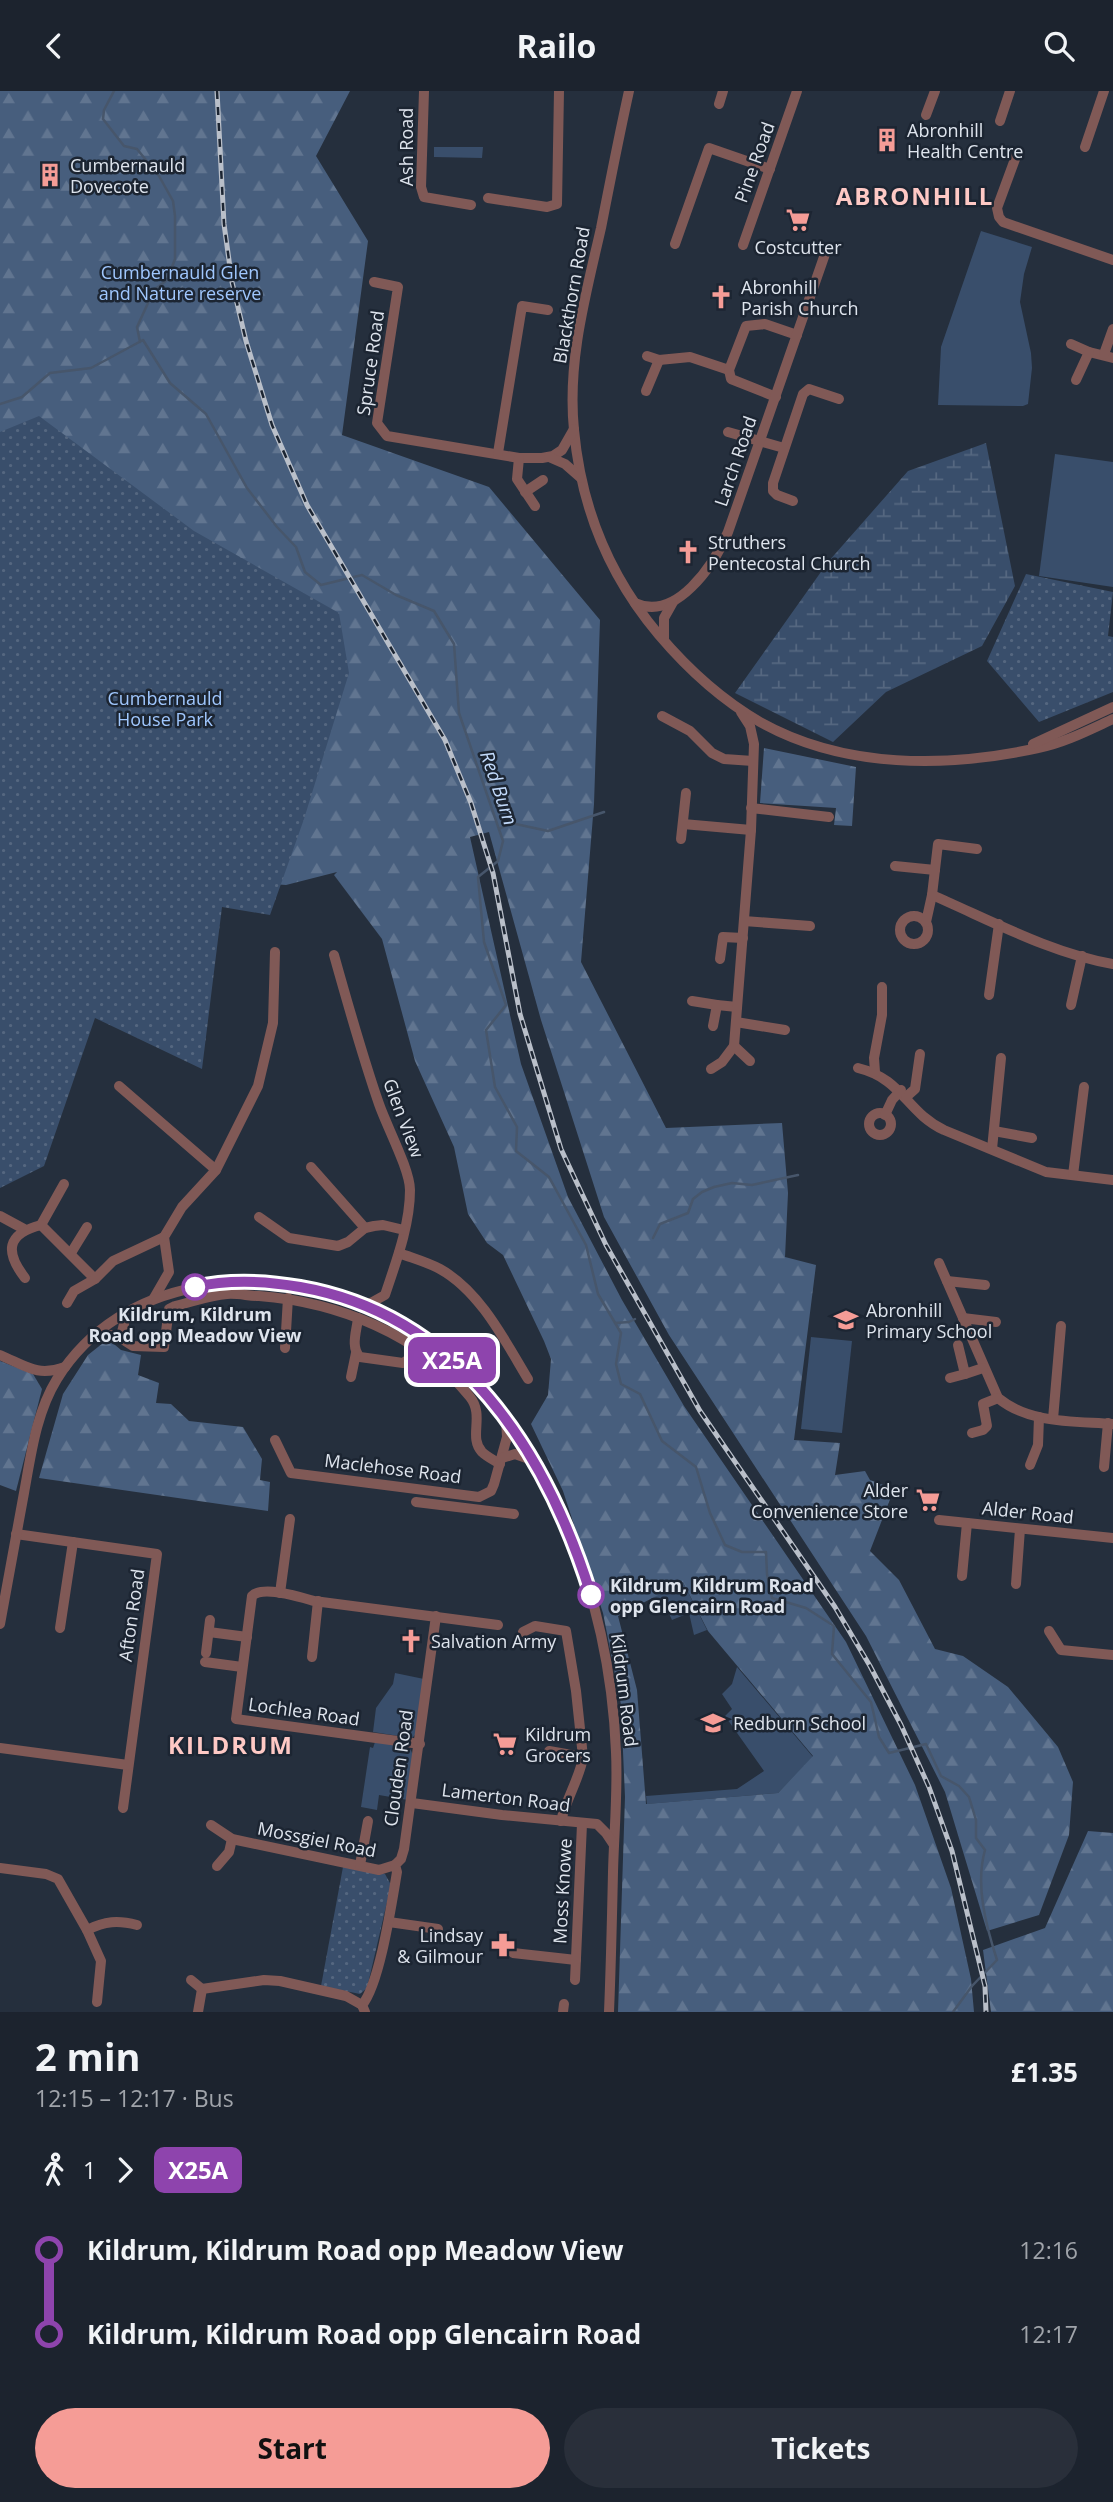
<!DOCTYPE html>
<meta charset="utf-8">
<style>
:root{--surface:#1c232e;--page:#292f3a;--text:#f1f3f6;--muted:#a0a4aa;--accent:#f59c96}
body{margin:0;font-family:"Open Sans",sans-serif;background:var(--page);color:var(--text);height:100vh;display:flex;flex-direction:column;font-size:26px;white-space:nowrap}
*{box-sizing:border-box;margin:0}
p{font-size:23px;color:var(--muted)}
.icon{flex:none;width:38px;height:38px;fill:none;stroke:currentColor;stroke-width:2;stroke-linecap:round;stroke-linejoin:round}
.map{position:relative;height:1921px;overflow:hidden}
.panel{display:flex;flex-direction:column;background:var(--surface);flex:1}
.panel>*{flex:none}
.badge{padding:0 14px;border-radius:10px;font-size:24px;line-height:46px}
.map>.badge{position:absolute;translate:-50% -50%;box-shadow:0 0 0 4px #fff}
.legs{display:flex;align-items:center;gap:10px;height:77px;padding:0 35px;font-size:23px}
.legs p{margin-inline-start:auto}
.head{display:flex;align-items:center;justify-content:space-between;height:119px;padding:0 35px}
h1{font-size:38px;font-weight:700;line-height:52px}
.button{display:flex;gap:14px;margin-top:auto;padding:14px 35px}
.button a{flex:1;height:80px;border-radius:42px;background:var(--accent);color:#111;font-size:28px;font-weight:700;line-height:80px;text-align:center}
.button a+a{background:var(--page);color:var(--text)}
ul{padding:0 35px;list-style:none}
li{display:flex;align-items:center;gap:24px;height:84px;font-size:26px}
li i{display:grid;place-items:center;width:10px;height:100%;margin:0 9px;background:currentColor}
li i::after{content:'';width:18px;height:18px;margin:-9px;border:5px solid;border-radius:50%;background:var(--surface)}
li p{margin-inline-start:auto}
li:first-child i{background:linear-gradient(#0000 50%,currentColor 0)}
li:last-child i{background:linear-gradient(currentColor 50%,#0000 0)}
header{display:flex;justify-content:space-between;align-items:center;height:91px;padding:0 35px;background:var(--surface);font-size:32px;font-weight:700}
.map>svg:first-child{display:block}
.green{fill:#394e6b}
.forest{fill:url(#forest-firs);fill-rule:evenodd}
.wetland{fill:url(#wetland-marsh)}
.park{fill:url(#park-dots)}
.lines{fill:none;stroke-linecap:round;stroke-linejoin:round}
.stream{stroke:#47566b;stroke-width:2.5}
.minor{stroke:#805956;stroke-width:10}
.rail-casing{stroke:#b9bfc9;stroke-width:5}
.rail{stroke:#1c2532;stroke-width:2.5;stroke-dasharray:8;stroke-linecap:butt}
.line-1-casing{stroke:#fff;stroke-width:16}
.line-1{stroke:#8e44ad;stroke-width:10}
.stop-1-dot{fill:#fff;stroke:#8e44ad;stroke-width:3.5}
.labels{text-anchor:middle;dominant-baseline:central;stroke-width:5;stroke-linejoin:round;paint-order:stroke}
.poi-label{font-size:18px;fill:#dee4ed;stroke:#1c2532;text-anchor:start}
.street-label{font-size:18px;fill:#dee4ed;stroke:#1c2532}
.park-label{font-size:18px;fill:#a0c7fe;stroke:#1c2532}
.stop-label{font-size:18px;font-weight:bold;fill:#dee4ed;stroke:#1c2532}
.water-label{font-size:19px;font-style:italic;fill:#c2dafb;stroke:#1c2532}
.district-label{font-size:24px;font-weight:bold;letter-spacing:2px;fill:#fec9c5;stroke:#1c2532}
</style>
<header><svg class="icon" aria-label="back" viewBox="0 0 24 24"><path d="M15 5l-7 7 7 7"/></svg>Railo<svg class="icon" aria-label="search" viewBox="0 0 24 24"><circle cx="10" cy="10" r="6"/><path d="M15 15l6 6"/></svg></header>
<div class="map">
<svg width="1113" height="1921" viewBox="0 0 1113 1921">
<defs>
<pattern id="forest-firs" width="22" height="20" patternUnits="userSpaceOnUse" patternTransform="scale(1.75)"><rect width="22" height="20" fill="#475e7d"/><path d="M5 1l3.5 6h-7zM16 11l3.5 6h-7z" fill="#617590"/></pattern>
<pattern id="wetland-marsh" width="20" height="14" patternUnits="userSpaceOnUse" patternTransform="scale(1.75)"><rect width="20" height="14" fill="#394e6b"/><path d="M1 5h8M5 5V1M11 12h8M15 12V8" fill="none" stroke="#556780"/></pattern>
<pattern id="park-dots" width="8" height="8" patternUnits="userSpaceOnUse" patternTransform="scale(1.75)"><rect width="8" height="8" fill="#394e6b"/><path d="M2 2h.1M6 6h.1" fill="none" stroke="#556780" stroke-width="1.8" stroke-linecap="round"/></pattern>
</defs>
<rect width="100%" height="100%" fill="#252f3d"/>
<!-- green -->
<g class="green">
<polygon points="434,56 483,56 482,67 434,66"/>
<polygon points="981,140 1032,156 1024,183 1020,211 1031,262 1032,277 1028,313 1023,315 938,314 941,256"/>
<polygon points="1055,363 1113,371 1113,496 1039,485"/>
<polygon points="811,1246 852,1250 842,1342 801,1338"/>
<polygon points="683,1491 707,1539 694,1544 689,1522 672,1529 666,1516 658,1519 653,1506"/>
<polygon points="737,1576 813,1666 778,1702 647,1713 646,1705 737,1698 764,1680 725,1625 732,1618 722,1603 732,1593"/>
<polygon points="395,1582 424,1588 417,1642 412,1647 373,1641 376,1617 393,1593"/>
<path d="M375 1651C384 1652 402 1651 409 1657 418 1664 409 1697 408 1709L379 1704 377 1719 361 1716 370 1656 373 1657Z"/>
</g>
<!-- forest -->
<g class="forest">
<path d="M0 0H350L316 65 368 150 342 344 489 396 600 529 594 713 581 871 666 1037 782 1032 788 1102 785 1166 816 1174 794 1349 840 1352 835 1384 865 1380 870 1389 894 1398 870 1460 899 1489 935 1558 963 1565 1008 1596 1058 1656 1073 1691 1069 1744 1039 1824 987 1840 945 1701 866 1545 669 1244 604 1126 541 929 489 741 470 746 521 973 568 1106 622 1209 684 1315 846 1551 915 1694 951 1797 971 1888 974 1921H618L625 1706 621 1614 603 1522 563 1400 531 1333 548 1304 551 1268 544 1250 503 1164 487 1152 468 1123 454 1056 415 970 382 848 334 784 337 781 286 794 184 787 0 474ZM683 1491 708 1540 813 1665 778 1702 646 1713 637 1599 618 1525Z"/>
<polygon points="764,657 856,676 852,735 834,734 836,717 760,712"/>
<polygon points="108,1248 121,1259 141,1264 138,1284 159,1292 156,1312 171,1313 189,1330 243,1336 262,1368 260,1389 270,1391 268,1420 39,1387 63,1303 88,1264"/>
<polygon points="0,1270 33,1283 42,1298 16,1400 0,1394"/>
<polygon points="1088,1740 1113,1742 1113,1921 991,1921 983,1859 1045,1837"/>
</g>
<!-- wetland -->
<polygon class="wetland" points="986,352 1015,495 982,555 886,601 833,651 735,602 828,471 908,380"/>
<!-- park -->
<g class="park">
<polygon points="39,325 194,440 339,522 349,582 304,728 270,824 222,816 202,978 95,927 44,1075 0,1097 0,341"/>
<polygon points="1026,483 1113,501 1108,545 1113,546 1113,601 1039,631 987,570"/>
<polygon points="343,1776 385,1783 391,1794 367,1897 360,1903 321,1895"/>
</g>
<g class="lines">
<!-- stream -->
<g class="stream">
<polyline points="114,0 104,19 103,28 124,55 137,58 159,85 173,110 175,125 175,168 167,189 154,199 137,236 140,251"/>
<path d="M0 313 22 306 50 282 91 277 143 249 170 292 206 323 247 397 277 436 296 456 305 481 321 494 362 484 396 504 434 520 454 553 459 622 503 750 498 770 478 786 484 851 506 914 486 939 495 996 517 1036 516 1060 549 1086 586 1154 598 1203 621 1242 616 1273 621 1293 640 1303 662 1350 696 1376 710 1422 725 1454 742 1461H766L767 1483 772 1507 806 1517 834 1535 832 1563 871 1611 879 1646 889 1662 926 1653 941 1685 959 1695 969 1706 976 1729V1747L985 1759C975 1794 986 1835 997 1869L972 1895 953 1921"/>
<polyline points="499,738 511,732 548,740 604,721"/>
<polyline points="653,1147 660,1133 688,1122 693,1108 702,1101 714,1096 732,1092 752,1094 798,1084"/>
<polyline points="615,1232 629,1231 635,1228"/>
</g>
<!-- minor -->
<g class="minor">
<polyline points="424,0 421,96 424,106 471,114"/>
<path d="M629 0C619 45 610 91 601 137 586 203 567 270 574 339 581 415 609 485 659 544 687 577 722 609 760 631 844 678 947 677 1038 657 1064 652 1089 639 1113 628"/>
<polyline points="719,13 723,0"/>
<polyline points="926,24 935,0"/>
<polyline points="1000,30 1010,0"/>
<polyline points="1085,56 1104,0"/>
<polyline points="1018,60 997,117 999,126 1003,131 1113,169"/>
<polyline points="488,107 547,116 557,113 559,0"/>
<polyline points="675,153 709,57 770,78"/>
<polyline points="743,154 797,0"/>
<polyline points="374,191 398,196 377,332 387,345 519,367 542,367 553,365 562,359 574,338"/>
<polyline points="1071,253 1089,261 1113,267"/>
<polyline points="1104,263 1113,238"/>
<polyline points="647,265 659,269 690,266 729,279"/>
<polyline points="1076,289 1089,261"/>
<polyline points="646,300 659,269"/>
<polyline points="776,306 731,288 729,279 746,235 765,233 797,244"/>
<polyline points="728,341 784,357"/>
<polyline points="498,362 522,215 548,219"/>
<polyline points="549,366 565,373 581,387"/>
<polyline points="519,367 517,388 535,415"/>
<polyline points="525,401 543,389"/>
<polyline points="793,410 777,404 773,400 773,392 803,303 809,298 839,308"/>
<path d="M635 512C676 531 714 474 728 441L825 163"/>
<polyline points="664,549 664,527 673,511"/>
<polyline points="662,625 690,640 712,662 724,668 753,670"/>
<polyline points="1033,653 1113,616"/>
<polyline points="751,717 829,726"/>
<polyline points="683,733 751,739"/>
<polyline points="681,748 686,702"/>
<polyline points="895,775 935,779"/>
<path d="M932 804C990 829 1050 862 1113 873"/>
<circle cx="914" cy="839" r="14"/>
<polyline points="744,830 810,835"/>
<polyline points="926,831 932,804 938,753 977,758"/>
<path d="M334 864C348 914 362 964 379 1013 387 1036 410 1079 410 1099 410 1134 396 1171 385 1204L367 1214"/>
<polyline points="720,868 723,846 743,847"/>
<polyline points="989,904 999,833"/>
<polyline points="692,910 717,914"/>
<polyline points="1071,914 1082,865"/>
<polyline points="736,931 785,939"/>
<polyline points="713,935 717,914 737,916"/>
<polyline points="734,955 750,970"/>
<path d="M858 977C903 988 906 1021 944 1039L1046 1081 1113 1089"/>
<polyline points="711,978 722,971 734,955 751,739 754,653 750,635 741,621"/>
<polyline points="875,981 874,967 882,924 882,896"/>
<polyline points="119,995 216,1079"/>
<polyline points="906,1006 915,998 920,963"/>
<circle cx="880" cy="1033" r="11"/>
<polyline points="885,1024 892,1009 901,999"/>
<polyline points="994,1040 1032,1047"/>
<polyline points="992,1058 1001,967"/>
<polyline points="311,1076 365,1137"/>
<polyline points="1073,1084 1084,996"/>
<polyline points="0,1125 24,1138"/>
<polyline points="259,1126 289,1147 338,1155 348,1151 365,1137 374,1135 383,1134 404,1139"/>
<polyline points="41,1134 64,1093"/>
<polyline points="71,1162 87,1136"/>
<path d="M399 1162C412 1167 427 1171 440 1178 480 1200 505 1250 528 1288"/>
<path d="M939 1172 998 1307C1030 1333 1074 1330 1113 1333"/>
<path d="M25 1187C5 1161 6 1143 41 1134L95 1188"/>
<polyline points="947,1190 985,1194"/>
<polyline points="154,1207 169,1181 164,1146 182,1116 216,1079 258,995 273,932 275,861"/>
<polyline points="67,1212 74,1200 95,1188 113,1170 164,1146"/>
<path d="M358 1227C357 1239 350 1256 360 1266L403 1272 420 1261"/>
<polyline points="963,1227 996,1231"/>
<path d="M93 1245 116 1244 133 1255 164 1256 169 1218 175 1215C192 1211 210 1204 227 1203 237 1202 249 1205 259 1205 337 1211 420 1243 470 1306 485 1325 468 1346 482 1361 487 1366 494 1369 500 1373"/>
<polyline points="121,1245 127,1221"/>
<polyline points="958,1254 965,1283 983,1277"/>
<polyline points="285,1257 288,1207"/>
<path d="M0 1264C26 1275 37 1286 65 1276"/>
<polyline points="351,1286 356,1262"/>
<polyline points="950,1287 965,1283"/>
<polyline points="1053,1328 1061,1235"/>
<polyline points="972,1342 983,1339 987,1335 983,1313 998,1307"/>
<polyline points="275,1349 291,1382 479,1406 491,1400 494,1393 507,1346 506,1329"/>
<polyline points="502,1367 515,1363 532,1369"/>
<polyline points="1030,1374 1038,1354 1039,1326"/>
<polyline points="1104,1376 1108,1332"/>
<polyline points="416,1411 514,1423"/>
<polyline points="939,1429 1113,1447"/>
<polyline points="16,1443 157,1463 123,1717"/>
<polyline points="962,1485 967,1432"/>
<polyline points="1016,1493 1020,1438"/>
<polyline points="280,1502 290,1428"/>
<path d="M0 1533C8 1489 16 1446 24 1402 31 1364 36 1322 57 1288 122 1184 259 1173 365 1213 393 1224 418 1243 442 1262 451 1269 461 1275 469 1283 510 1325 541 1377 564 1430 596 1502 613 1583 616 1661 618 1701 614 1741 613 1781 612 1827 611 1874 609 1921"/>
<polyline points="60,1537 73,1451"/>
<polyline points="1049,1540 1061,1559 1113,1564"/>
<polyline points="209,1541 247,1546"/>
<path d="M523 1541 535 1535 566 1540 576 1600 583 1666C581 1684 566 1708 561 1730"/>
<polyline points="206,1562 210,1529"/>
<polyline points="312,1566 318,1510"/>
<polyline points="205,1571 242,1576"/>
<path d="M420 1653 236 1628 252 1505C263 1494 300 1506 314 1510L498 1534"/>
<polyline points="0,1657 128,1674"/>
<polyline points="549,1660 583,1666"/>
<polyline points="412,1712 502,1724 597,1733 606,1742 614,1754"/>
<polyline points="211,1734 232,1748 379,1779 395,1774"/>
<polyline points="360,1774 368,1730"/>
<polyline points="217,1775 229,1761 232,1748"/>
<polyline points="0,1777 46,1783 58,1788 87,1839 101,1870 97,1911"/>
<polyline points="389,1831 438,1838"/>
<path d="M87 1839C105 1830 118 1829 137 1834"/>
<polyline points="513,1862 576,1869"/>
<polyline points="191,1889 202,1898"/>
<polyline points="575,1889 582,1733"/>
<polyline points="198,1921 202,1898 264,1889 280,1890 346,1905 362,1914"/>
<path d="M365 1921 362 1914C380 1893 392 1810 397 1781L395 1774 401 1768 404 1758 436 1525"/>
<polyline points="563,1921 564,1913"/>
</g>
<!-- rail casing -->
<g class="rail-casing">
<polyline id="rail" points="217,0 224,133 232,191 246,250 272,334 307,414 445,649 471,712 493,782 520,923 561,1058 606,1154 700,1320 835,1516 870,1575 901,1634 929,1696 952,1760 985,1895 986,1921"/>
</g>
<!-- rail -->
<use href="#rail" class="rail"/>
</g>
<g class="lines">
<!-- line-1 casing -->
<g class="line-1-casing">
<path id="line-1" d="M195 1196C230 1188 266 1190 300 1196 460 1224 546 1360 591 1504"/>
</g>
<!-- line-1 -->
<use href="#line-1" class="line-1"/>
</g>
<!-- icons -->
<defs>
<g id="building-bare" transform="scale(1.89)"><path d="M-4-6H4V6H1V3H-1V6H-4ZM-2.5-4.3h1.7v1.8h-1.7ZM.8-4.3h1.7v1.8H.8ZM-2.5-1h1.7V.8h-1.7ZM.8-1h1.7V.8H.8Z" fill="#f59c96" stroke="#1c2532" stroke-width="2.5" paint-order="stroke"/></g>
<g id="supermarket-bare" transform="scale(1.89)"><path d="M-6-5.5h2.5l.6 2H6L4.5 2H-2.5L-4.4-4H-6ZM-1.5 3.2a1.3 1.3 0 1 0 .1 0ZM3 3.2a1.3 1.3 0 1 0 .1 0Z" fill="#f59c96" stroke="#1c2532" stroke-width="2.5" paint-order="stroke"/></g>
<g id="church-bare" transform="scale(1.89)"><path d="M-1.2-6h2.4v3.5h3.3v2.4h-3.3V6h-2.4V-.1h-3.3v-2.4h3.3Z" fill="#f59c96" stroke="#1c2532" stroke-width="2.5" paint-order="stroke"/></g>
<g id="school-bare" transform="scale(1.89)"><path d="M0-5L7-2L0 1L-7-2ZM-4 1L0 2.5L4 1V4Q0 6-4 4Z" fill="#f59c96" stroke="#1c2532" stroke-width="2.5" paint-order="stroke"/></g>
<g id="pharmacy-bare" transform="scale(1.89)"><path d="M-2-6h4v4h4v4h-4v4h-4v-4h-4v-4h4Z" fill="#f59c96" stroke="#1c2532" stroke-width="2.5" paint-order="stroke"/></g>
</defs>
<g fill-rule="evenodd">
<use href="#building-bare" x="887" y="49"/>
<use href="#building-bare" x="50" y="84"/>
<use href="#supermarket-bare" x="798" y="129"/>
<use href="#church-bare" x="721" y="206"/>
<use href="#church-bare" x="688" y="461"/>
<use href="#school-bare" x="846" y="1229"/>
<use href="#supermarket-bare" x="928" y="1409"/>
<use href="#church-bare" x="411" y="1550"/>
<use href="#school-bare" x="713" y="1632"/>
<use href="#supermarket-bare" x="505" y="1653"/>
<use href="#pharmacy-bare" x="503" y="1854"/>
</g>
<!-- markers -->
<g class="stop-1-dot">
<circle cx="195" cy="1196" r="12"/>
<circle cx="591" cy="1504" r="12"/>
</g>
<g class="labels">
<!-- poi labels -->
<g class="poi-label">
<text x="907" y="39">Abronhill<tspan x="907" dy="21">Health Centre</tspan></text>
<text x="70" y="74">Cumbernauld<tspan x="70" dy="21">Dovecote</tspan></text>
<text x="798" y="156" text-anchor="middle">Costcutter</text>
<text x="741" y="196">Abronhill<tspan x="741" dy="21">Parish Church</tspan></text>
<text x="708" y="451">Struthers<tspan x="708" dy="21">Pentecostal Church</tspan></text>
<text x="866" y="1219">Abronhill<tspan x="866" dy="21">Primary School</tspan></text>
<text x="908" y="1399" text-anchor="end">Alder<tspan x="908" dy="21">Convenience Store</tspan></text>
<text x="431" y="1550">Salvation Army</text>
<text x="733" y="1632">Redburn School</text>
<text x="525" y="1643">Kildrum<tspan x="525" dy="21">Grocers</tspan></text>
<text x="483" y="1844" text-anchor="end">Lindsay<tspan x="483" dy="21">&amp; Gilmour</tspan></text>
</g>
<!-- street labels -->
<g class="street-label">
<text transform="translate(406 56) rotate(-90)">Ash Road</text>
<text transform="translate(754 71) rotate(-70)">Pine Road</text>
<text transform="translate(571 204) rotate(-80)">Blackthorn Road</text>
<text transform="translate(370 272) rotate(-82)">Spruce Road</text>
<text transform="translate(735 370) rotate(-71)">Larch Road</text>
<text transform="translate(404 1027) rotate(69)">Glen View</text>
<text transform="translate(393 1377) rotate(7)">Maclehose Road</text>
<text transform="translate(1028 1421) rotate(6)">Alder Road</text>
<text transform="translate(131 1524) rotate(-82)">Afton Road</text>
<text transform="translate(625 1599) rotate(83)">Kildrum Road</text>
<text transform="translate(304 1620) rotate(8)">Lochlea Road</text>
<text transform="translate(398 1677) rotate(-82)">Clouden Road</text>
<text transform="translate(506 1706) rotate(7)">Lamerton Road</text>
<text transform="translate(317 1748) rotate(11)">Mossgiel Road</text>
<text transform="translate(562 1800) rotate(-87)">Moss Knowe</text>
</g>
<!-- park labels -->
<g class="park-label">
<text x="180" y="181">Cumbernauld Glen<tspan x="180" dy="21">and Nature reserve</tspan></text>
<text x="165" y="607">Cumbernauld<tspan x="165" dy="21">House Park</tspan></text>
</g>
<!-- stop labels -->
<g class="stop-label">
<text x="195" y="1223">Kildrum, Kildrum<tspan x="195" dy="21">Road opp Meadow View</tspan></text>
<text x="610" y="1494" text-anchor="start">Kildrum, Kildrum Road<tspan x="610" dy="21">opp Glencairn Road</tspan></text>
</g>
<!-- water labels -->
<g class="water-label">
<text transform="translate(499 697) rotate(71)">Red Burn</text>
</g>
<!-- district labels -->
<g class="district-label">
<text x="915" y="104">ABRONHILL</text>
<text x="231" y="1653">KILDRUM</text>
</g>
</g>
</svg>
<b class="badge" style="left:452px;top:1269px;background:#8e44ad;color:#fff">X25A</b>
</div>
<section class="panel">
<div class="head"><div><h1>2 min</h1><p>12:15 – 12:17 · Bus</p></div><b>£1.35</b></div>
<div class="legs"><svg class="icon" aria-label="walk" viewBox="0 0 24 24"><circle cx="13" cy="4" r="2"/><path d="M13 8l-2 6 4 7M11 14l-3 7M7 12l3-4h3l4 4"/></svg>1<svg class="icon" aria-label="forward" viewBox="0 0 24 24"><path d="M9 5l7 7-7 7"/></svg><b class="badge" style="background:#8e44ad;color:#fff">X25A</b></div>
<ul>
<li><i style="color:#8e44ad"></i><b>Kildrum, Kildrum Road opp Meadow View</b><p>12:16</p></li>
<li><i style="color:#8e44ad"></i><b>Kildrum, Kildrum Road opp Glencairn Road</b><p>12:17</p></li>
</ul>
<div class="button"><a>Start</a><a>Tickets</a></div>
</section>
